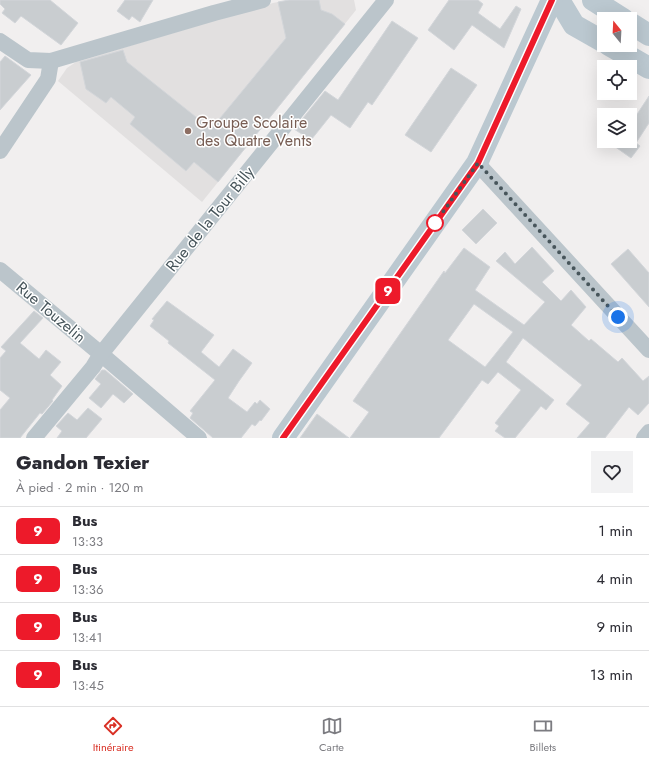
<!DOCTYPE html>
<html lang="fr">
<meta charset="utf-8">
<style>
:root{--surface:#fff;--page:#f2f2f3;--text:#2b2b33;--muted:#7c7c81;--line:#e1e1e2;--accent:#d93025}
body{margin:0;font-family:Jost,sans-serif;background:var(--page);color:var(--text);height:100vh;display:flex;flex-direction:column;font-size:15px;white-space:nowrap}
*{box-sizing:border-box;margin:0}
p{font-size:13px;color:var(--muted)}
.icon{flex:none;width:22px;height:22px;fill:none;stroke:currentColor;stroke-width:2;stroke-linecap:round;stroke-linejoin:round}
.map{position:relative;height:438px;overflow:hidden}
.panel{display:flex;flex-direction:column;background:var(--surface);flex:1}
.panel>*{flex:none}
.badge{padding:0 8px;border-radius:6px;font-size:14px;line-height:26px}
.needle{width:26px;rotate:342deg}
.fabs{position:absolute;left:597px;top:12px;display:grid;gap:8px}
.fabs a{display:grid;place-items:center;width:40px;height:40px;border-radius:0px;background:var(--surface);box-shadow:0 4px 16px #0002;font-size:20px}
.you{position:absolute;width:20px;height:20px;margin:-10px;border:3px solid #fff;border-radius:50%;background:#1a73e8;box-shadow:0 0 0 6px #1a73e833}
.map>.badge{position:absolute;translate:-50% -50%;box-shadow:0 0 0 2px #fff}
.round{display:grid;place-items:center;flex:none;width:42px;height:42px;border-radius:0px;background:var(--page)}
.headline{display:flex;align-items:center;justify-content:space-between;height:68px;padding:0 16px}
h1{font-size:19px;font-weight:800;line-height:30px}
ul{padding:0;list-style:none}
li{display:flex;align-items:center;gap:12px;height:48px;padding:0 16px;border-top:1px solid var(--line)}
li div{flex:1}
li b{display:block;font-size:15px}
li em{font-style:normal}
li .badge{min-width:44px;font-weight:700;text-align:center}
.menu{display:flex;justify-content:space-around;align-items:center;height:56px;border-top:1px solid var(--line);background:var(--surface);font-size:11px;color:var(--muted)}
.menu a{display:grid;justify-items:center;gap:2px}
.menu .selected{color:var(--accent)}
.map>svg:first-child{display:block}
.education{fill:#e2e0e0}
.building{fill:#c9cdd0;stroke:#d3d6da;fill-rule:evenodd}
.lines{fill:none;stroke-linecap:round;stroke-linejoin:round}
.minor{stroke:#bbc5cb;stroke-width:16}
.secondary{stroke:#bbc8d0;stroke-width:22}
.line-casing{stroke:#fff;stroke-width:9}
.line{stroke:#ed1a2a;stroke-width:6}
.walk{stroke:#47555b;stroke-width:4;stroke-dasharray:0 7.2}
.education-dot{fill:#8d6e63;stroke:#fff;stroke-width:1.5}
.stop-dot{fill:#fff;stroke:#ed1a2a;stroke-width:2}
.labels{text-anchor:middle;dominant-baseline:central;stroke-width:3;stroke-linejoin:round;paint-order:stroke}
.education-label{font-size:16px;fill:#785e54;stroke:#fff;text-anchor:start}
.street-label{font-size:16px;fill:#47555b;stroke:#fff}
</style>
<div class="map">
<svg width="649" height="438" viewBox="0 0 649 438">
<rect width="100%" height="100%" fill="#f1efef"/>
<!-- education -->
<polygon class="education" points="289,0 354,0 356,10 202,202 58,81 67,68 76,62 273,3"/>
<!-- building -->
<g class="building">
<polygon points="0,0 50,0 78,23 61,45 21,16 15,23 2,13 5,9 0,4"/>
<polygon points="125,0 153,0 140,22 132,16 129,20 117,11"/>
<polygon points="289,0 319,0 321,10 332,14 345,24 218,182 194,162 186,171 130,124 135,117 111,97 106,103 86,89 80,62 123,50 127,62 211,129 286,38 278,2"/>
<polygon points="449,0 478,0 483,4 478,13 500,29 516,6 521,9 504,48 472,25 454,50 428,30"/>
<polygon points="392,21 418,38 372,105 368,102 350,128 331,115 311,140 294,129 325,91 338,100"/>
<polygon points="5,56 31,75 0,110 0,62"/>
<polygon points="451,68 477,85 431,152 405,135"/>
<polygon points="649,96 649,123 636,143 640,146 631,158 607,141 630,141 630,125"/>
<polygon points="483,209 497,223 476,244 462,230"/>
<path d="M532 247 554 271 542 282 561 301 571 290 586 307 571 325 589 341 591 339 618 362 622 358 643 381 649 376V403L638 415 629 407 605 438H577L590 423 566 404 582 385 523 338 506 362 554 400 546 410 541 406 515 438H505L495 431 499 426 495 423 521 390 498 372 488 384 482 380 439 438H350L369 412 353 401 444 271 445 273 464 248 490 267 475 290 524 325 545 302 496 261 505 252 515 264ZM474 304 513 332 485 367 448 340Z"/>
<polygon points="628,249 649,273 649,307 611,264"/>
<polygon points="167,301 214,335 201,352 219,367 233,349 252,363 239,381 228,398 247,412 255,402 257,404 260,400 270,409 261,421 260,420 255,426 252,424 241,438 213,438 190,418 193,413 190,411 215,380 168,343 169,341 150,326 154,320 152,319"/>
<polygon points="34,311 43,318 20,343 39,359 46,350 61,362 50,375 62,386 52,400 53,401 42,414 40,413 20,438 0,438 0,410 10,398 0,390 0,358 6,351 1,347"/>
<polygon points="102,370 105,370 133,394 124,403 113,394 101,408 89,398 101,384 95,379"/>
<polygon points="88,408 102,419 86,438 57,438 62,431 56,426 68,413 77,420"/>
<polygon points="317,414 349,438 300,438"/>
</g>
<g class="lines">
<!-- minor -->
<g class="minor">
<polyline points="0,41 28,60 51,61 214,13 263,0"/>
<polyline points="0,151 48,79 51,61"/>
<polyline points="477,163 649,350"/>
<polyline points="0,270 101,354 199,438"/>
<polyline points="34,438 93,367 101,354 386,0"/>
<polyline points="644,438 649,432"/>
</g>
<!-- secondary -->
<g class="secondary">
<polyline points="559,0 574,25 604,42"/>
<polyline points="593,0 623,19"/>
<polyline points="630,23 649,35"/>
<polyline points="609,45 649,68"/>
<polyline points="283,438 477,163 552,0"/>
</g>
</g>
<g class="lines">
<!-- line casing -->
<g class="line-casing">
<polyline id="line" points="283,438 478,163 552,0"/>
</g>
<!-- line -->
<use href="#line" class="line"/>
<!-- walk -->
<polyline class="walk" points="435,223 478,163 618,317"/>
</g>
<!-- markers -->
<circle class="education-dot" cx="188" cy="131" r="4"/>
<circle class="stop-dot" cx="435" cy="223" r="8"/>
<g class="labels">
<!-- education labels -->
<g class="education-label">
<text x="196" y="122">Groupe Scolaire<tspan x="196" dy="18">des Quatre Vents</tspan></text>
</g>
<!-- street labels -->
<g class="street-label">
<text transform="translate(210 219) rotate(-51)">Rue de la Tour Billy</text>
<text transform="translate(51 312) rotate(40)">Rue Touzelin</text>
</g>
</g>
</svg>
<div class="fabs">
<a><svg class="needle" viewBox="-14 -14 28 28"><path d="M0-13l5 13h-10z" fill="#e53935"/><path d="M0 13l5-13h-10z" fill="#7c7c81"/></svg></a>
<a><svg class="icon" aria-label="locate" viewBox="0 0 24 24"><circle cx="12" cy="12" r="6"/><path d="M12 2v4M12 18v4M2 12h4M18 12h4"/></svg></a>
<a><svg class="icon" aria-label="layers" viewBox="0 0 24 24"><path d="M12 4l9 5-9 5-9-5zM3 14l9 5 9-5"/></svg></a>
</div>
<div class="you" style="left:618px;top:317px"></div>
<b class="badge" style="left:388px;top:291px;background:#ed1a2a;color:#fff">9</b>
</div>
<section class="panel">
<div class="headline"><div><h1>Gandon Texier</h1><p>À pied · 2 min · 120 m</p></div><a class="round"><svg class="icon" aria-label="heart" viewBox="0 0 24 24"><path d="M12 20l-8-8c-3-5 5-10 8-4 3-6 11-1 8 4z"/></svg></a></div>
<ul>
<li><span class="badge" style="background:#ed1a2a;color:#fff">9</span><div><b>Bus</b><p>13:33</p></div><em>1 min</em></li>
<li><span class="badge" style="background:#ed1a2a;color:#fff">9</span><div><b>Bus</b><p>13:36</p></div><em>4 min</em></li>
<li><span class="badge" style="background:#ed1a2a;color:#fff">9</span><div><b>Bus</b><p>13:41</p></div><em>9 min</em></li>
<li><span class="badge" style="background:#ed1a2a;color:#fff">9</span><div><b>Bus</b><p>13:45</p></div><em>13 min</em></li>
</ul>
</section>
<nav class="menu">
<a class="selected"><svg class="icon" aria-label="directions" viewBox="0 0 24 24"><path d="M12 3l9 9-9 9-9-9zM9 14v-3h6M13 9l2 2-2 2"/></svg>Itinéraire</a>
<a><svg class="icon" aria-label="map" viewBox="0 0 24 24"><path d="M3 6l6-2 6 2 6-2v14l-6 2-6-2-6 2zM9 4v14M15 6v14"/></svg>Carte</a>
<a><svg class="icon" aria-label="tickets" viewBox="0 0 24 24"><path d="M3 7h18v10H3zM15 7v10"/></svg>Billets</a>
</nav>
